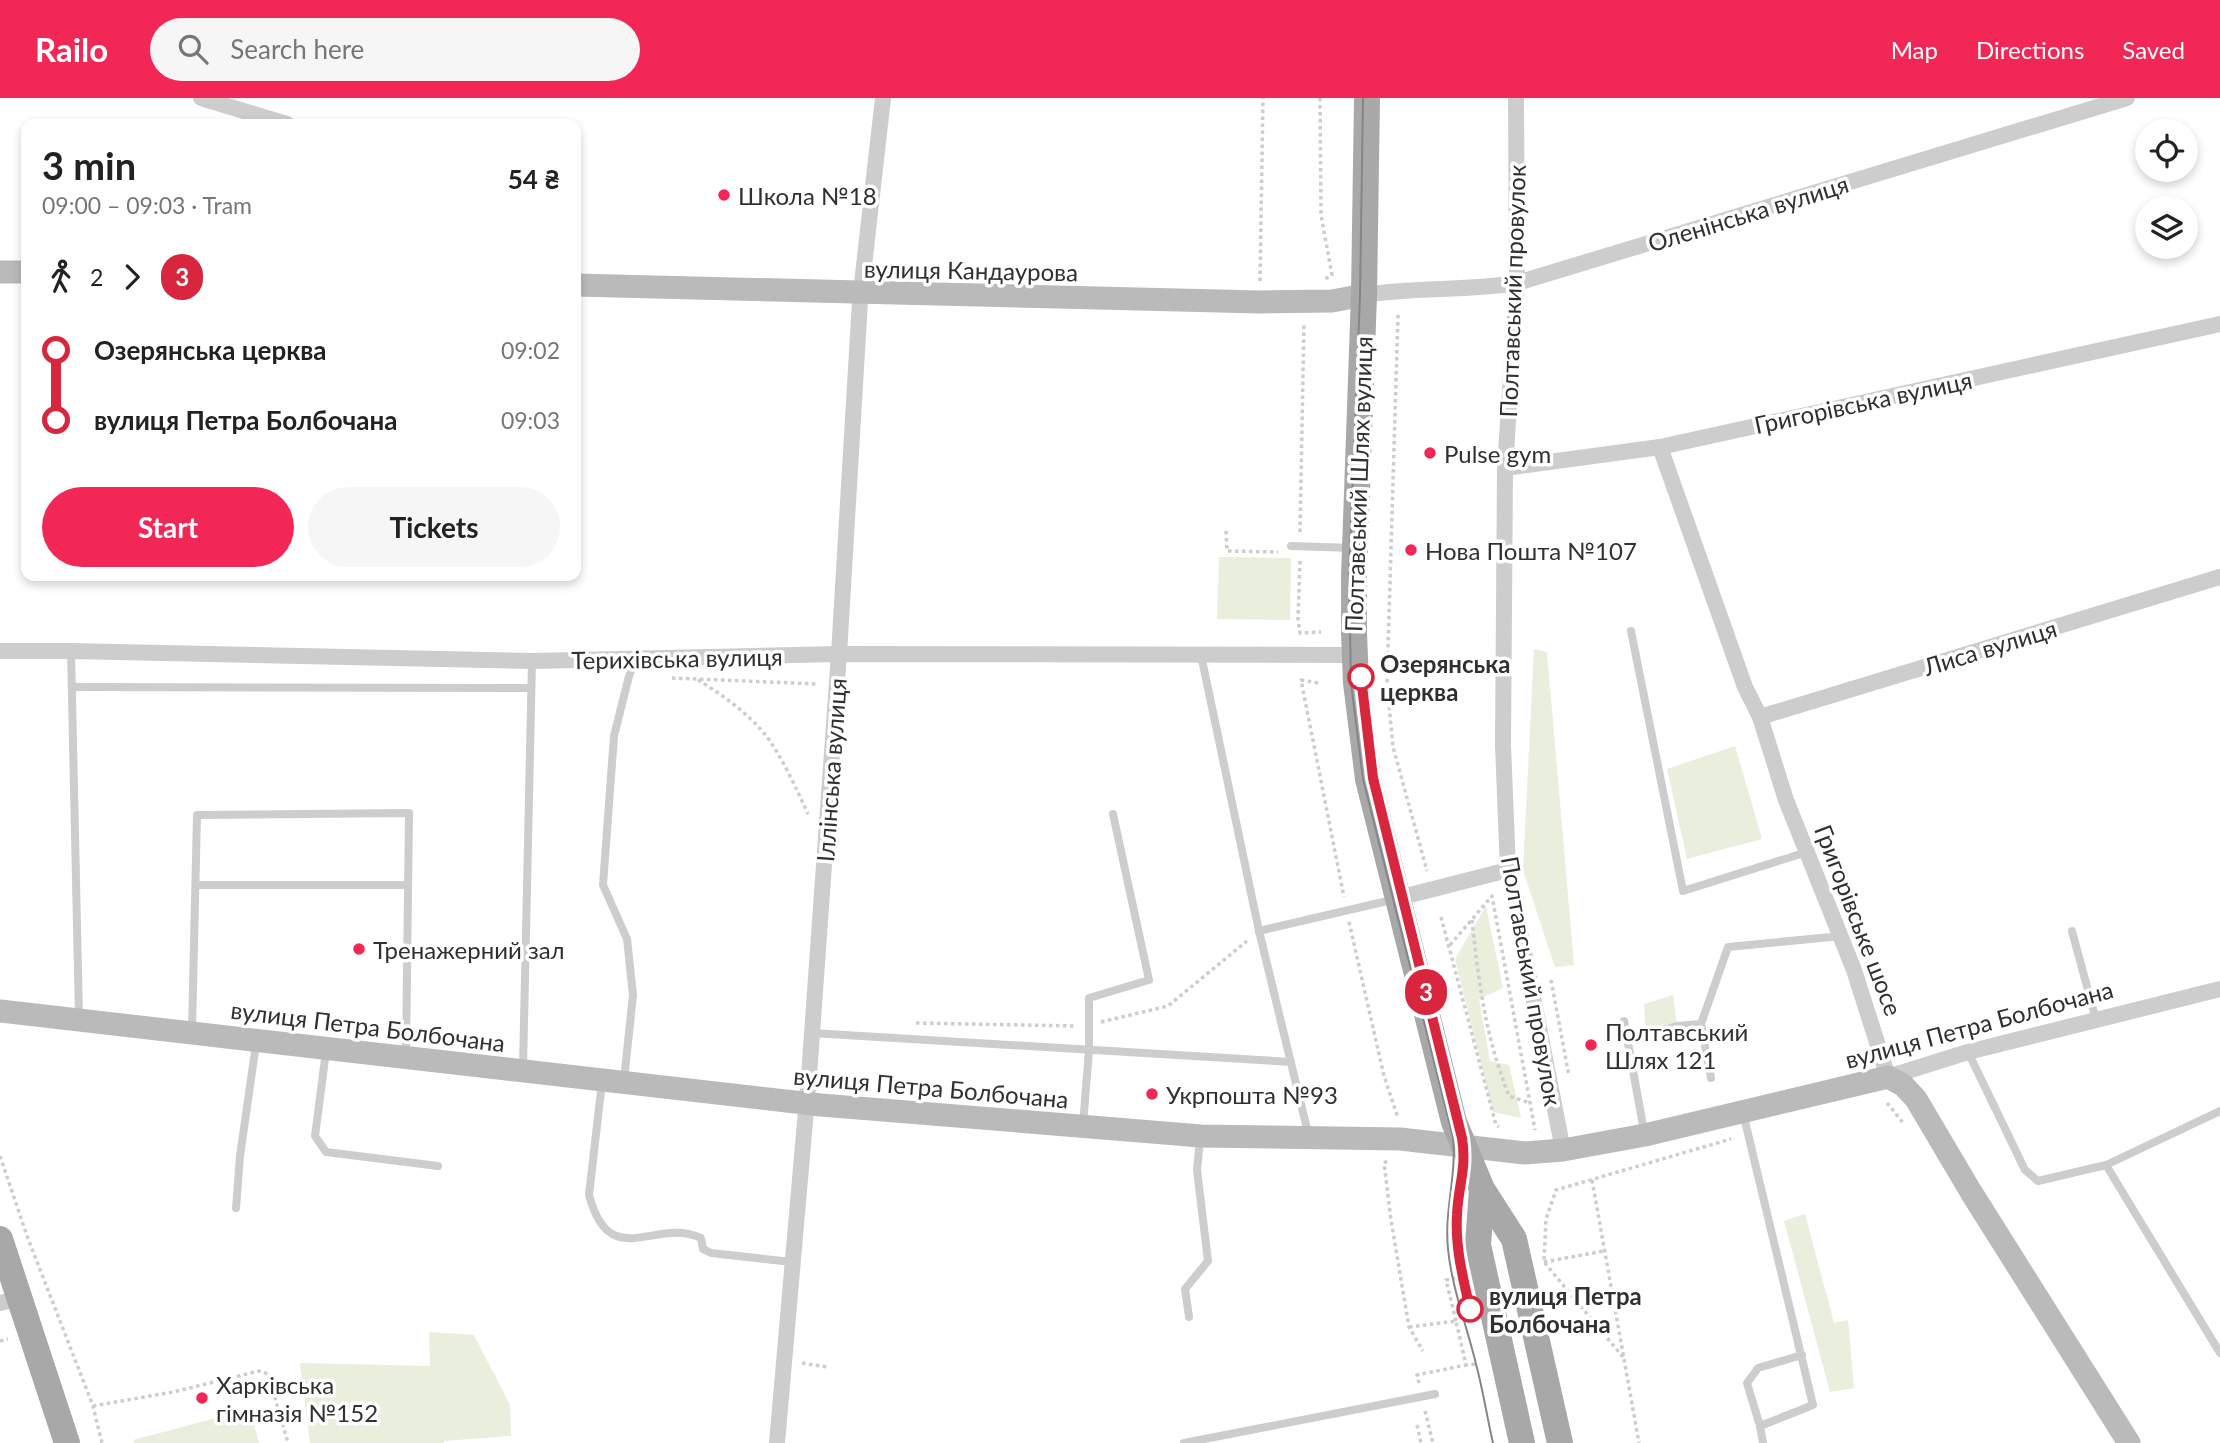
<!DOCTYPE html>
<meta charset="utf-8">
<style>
:root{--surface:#fff;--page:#f6f6f6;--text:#222;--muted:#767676;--accent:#f32756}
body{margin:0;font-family:Lato,sans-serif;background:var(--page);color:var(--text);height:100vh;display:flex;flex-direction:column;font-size:26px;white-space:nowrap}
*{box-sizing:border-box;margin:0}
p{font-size:23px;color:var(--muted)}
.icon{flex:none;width:38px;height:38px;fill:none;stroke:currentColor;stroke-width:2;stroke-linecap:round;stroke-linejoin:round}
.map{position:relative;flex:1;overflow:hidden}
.panel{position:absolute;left:21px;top:21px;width:560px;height:462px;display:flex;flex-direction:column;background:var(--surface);border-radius:14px;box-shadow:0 4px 10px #0003}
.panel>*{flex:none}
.badge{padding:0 14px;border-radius:23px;font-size:24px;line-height:46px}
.tools{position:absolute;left:2135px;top:21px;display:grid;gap:14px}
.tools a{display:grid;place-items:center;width:63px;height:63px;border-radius:50%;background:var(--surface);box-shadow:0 4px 10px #0003;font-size:35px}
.map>.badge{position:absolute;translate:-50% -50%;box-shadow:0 0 0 4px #fff}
.legs{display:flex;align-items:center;gap:10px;height:77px;padding:0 21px;font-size:23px}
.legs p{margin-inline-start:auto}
.overview{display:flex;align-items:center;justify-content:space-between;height:119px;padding:0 21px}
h1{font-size:38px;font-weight:700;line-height:52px}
.button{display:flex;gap:14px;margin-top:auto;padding:14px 21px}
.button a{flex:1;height:80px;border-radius:42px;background:var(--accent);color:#fff;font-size:28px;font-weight:700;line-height:80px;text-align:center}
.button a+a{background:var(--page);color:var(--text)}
ul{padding:0 21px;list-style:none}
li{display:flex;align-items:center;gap:24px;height:70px;font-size:26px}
li i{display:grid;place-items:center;width:10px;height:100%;margin:0 9px;background:currentColor}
li i::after{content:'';width:18px;height:18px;margin:-9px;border:5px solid;border-radius:50%;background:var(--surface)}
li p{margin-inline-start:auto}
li:first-child i{background:linear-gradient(#0000 50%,currentColor 0)}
li:last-child i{background:linear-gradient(currentColor 50%,#0000 0)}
header{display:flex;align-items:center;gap:42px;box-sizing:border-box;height:98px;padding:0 35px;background:var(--accent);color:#fff}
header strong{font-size:33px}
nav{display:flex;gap:38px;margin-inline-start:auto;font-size:24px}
.search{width:490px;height:63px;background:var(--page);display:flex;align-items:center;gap:18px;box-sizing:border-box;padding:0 24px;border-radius:38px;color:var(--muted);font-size:26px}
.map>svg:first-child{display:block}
.green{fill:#e9eedd}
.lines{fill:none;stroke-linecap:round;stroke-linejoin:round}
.path{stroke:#cdcdcd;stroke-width:3.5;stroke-dasharray:3.5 3.5;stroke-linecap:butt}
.lane{stroke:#cdcdcd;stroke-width:8}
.street{stroke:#cdcdcd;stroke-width:16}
.secondary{stroke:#bababa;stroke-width:23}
.primary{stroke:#a8a8a8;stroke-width:26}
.tram{stroke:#858585;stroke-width:2}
.line-1-casing{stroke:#fff;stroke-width:16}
.line-1{stroke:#d7263d;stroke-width:10}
.poi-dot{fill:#f32756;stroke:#fff;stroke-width:2.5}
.stop-1-dot{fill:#fff;stroke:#d7263d;stroke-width:3.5}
.labels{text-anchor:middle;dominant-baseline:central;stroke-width:7;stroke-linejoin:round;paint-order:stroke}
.poi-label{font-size:24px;fill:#303030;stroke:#fff;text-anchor:start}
.street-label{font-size:24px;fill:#303030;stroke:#fff}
.stop-label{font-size:24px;font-weight:bold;fill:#303030;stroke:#fff;text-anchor:start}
</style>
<header>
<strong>Railo</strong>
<div class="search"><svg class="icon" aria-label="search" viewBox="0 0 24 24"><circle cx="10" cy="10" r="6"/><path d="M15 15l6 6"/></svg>Search here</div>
<nav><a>Map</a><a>Directions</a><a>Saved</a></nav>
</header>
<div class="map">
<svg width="2220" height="1345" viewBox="0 0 2220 1345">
<rect width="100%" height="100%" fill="#fff"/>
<!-- green -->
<g class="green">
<polygon points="1219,459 1291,460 1290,522 1217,521"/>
<polygon points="1534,551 1547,554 1574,867 1555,869 1523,772"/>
<polygon points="1735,648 1762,741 1687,761 1667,671"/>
<polygon points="1486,808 1503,890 1479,901 1490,963 1509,967 1521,1020 1493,1014 1455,861"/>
<polygon points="1673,897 1677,928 1646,937 1644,906"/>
<polygon points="1805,1116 1834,1225 1848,1222 1854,1290 1830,1294 1784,1123"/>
<polygon points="429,1234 474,1237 510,1307 511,1338 444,1343 444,1345 310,1345 300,1265 430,1268"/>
<polygon points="250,1311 259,1345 134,1345 133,1342"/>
</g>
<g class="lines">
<!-- path -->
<g class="path">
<polyline points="1320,0 1321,117 1332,177 1325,181"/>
<polyline points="1260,183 1263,0"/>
<polyline points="1398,217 1387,585 1393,649 1427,773"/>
<polyline points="1226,433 1227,453 1278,454"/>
<polyline points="1300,434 1304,225"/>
<polyline points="1300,463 1298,521 1300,535 1321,534"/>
<polyline points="672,580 818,586"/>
<path d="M698 582C721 596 745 613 763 634 780 654 797 692 808 716"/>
<polyline points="1318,585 1301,582 1344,799"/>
<polyline points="1441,819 1496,1027 1499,1029"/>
<path d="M1472 822C1479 886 1485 937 1509 998L1530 1005"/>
<polyline points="1349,824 1384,978 1398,1020"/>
<polyline points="1450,847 1492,798 1535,1032"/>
<polyline points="1551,882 1569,978"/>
<polyline points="1101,924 1168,908 1247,843"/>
<polyline points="916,925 1076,928"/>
<polyline points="1887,1005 1904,1026"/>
<polyline points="0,1058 27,1138 93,1308 102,1345"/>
<polyline points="1387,1063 1384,1065 1391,1122 1409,1229 1423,1253"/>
<polyline points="1592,1082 1639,1345"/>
<polyline points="1544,1164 1604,1153"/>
<polyline points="1456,1223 1446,1182 1461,1179"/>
<polyline points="1409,1229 1456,1223 1466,1267 1476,1266"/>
<polyline points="0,1243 8,1241"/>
<polyline points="1623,1259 1544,1164 1546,1121 1556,1092 1731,1041"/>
<polyline points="802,1265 827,1269"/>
<polyline points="1419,1285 1417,1277 1466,1267"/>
<polyline points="93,1308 173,1294 259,1273 268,1276 288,1345"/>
<polyline points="1425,1313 1433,1345"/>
<polyline points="1417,1327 1421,1345"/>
</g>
<!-- lane -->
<g class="lane">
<polyline points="1291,448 1352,450"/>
<polyline points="1631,533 1683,793 1807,754"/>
<polyline points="71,553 79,919"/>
<polyline points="1201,557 1259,833 1309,1039"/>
<polyline points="72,589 531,590"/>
<polyline points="196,787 408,787"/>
<polyline points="1259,833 1396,801"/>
<polyline points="2072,833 2096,922"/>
<polyline points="1624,923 1644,1033"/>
<polyline points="192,933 197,717 409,715 406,956"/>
<polyline points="812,935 1291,964"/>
<polyline points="1628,942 1677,928 1701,926"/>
<polyline points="326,953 315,1038 326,1054 438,1068"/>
<polyline points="1968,954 2025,1072 2038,1083 2106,1067 2220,1255"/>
<polyline points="523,970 532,563"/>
<polyline points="1711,980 1701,926 1728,849 1841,838"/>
<polyline points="624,982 633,897 627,841 603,787 614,638 629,578 636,561"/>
<path d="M602 984 589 1097C610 1176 656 1118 701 1140L703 1151 711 1155 792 1164"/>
<polyline points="1743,1015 1813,1307 1760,1328 1747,1285 1758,1270 1802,1257"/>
<polyline points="1083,1027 1089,952 1089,900 1149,882 1113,716"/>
<polyline points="2106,1067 2220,1013"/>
<polyline points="236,1110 240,1058 256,946"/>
<polyline points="1189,1219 1185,1191 1208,1163 1197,1072 1200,1041"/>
<polyline points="1760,1328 1763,1345"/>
<polyline points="1184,1345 1435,1296"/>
</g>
<!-- street -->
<g class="street">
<polyline points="201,0 287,26"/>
<polyline points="1516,0 1517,185 1505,370 1503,647 1508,772 1563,1052"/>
<path d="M1364 197C1415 189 1466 193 1517 185L2127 0"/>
<polyline points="1660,349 1745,589 1760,619 1786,702 1854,872 1888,979 1968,954 2220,891"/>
<polyline points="1505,370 1660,349 2220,226"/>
<polyline points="0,553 71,553 532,563 839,556 1354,557"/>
<polyline points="1760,619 2220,479"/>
<polyline points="1398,800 1508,772"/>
<polyline points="0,1205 19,1200"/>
<polyline points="777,1345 809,978 839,556 860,203 883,0"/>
</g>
<!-- secondary -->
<g class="secondary">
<polyline points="0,174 26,174"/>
<polyline points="576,187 1260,204 1332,203 1364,197"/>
<polyline points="0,913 821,1007 1201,1038 1400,1041 1525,1055 1563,1052 1645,1037 1888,979 1903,987 1916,1001 1971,1094 2129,1345"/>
</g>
<!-- primary -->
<g class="primary">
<polyline points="1367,0 1364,197 1354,479 1354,535 1356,585 1368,681 1454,1024 1482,1091 1514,1141 1560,1345"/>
<polyline points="1482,1091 1478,1147 1522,1345"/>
<polyline points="0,1141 67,1345"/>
</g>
<!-- tram -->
<path class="tram" d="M1363 0 1360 198 1349 479 1351 585 1363 681 1453 1039C1457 1077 1444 1113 1448 1151 1452 1191 1467 1228 1476 1266 1483 1292 1487 1319 1493 1345"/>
</g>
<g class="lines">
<!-- line-1 casing -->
<g class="line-1-casing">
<path id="line-1" d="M1361 579 1373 680 1462 1040C1467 1071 1458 1088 1457 1117 1455 1149 1463 1180 1470 1211"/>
</g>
<!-- line-1 -->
<use href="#line-1" class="line-1"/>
</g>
<!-- markers -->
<g class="poi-dot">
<circle cx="724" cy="97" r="7"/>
<circle cx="1430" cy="355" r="7"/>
<circle cx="1411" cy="452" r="7"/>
<circle cx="359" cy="851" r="7"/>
<circle cx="1591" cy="947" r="7"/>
<circle cx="1152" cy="996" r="7"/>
<circle cx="202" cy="1300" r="7"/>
</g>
<g class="stop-1-dot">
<circle cx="1361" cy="579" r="12"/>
<circle cx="1470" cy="1211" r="12"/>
</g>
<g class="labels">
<!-- poi labels -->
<g class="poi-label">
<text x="738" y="97">Школа №18</text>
<text x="1444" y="355">Pulse gym</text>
<text x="1425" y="452">Нова Пошта №107</text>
<text x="373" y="851">Тренажерний зал</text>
<text x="1605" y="933">Полтавський<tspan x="1605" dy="28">Шлях 121</tspan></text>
<text x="1166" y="996">Укрпошта №93</text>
<text x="216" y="1286">Харківська<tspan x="216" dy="28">гімназія №152</tspan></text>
</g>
<!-- street labels -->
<g class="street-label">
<text transform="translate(1748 115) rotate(-17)">Оленінська вулиця</text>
<text transform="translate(971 172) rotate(1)">вулиця Кандаурова</text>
<text transform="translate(1512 193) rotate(-88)">Полтавський провулок</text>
<text transform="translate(1863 304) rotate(-12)">Григорівська вулиця</text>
<text transform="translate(1358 386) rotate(-88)">Полтавський Шлях вулиця</text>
<text transform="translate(1990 549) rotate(-17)">Лиса вулиця</text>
<text transform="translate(677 560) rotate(-1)">Терихівська вулиця</text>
<text transform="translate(831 672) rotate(-86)">Іллінська вулиця</text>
<text transform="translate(1859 822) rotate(69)">Григорівське шосе</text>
<text transform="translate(1532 883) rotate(80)">Полтавський провулок</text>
<text transform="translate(1979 926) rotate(-15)">вулиця Петра Болбочана</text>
<text transform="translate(368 928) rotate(7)">вулиця Петра Болбочана</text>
<text transform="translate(931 989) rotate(5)">вулиця Петра Болбочана</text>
</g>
<!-- stop labels -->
<g class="stop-label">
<text x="1380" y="565">Озерянська<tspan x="1380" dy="28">церква</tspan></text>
<text x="1489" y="1197">вулиця Петра<tspan x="1489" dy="28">Болбочана</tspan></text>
</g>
</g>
</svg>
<div class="tools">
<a><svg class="icon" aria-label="locate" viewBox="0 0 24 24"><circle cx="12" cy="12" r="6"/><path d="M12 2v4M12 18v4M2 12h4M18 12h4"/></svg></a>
<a><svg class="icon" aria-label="layers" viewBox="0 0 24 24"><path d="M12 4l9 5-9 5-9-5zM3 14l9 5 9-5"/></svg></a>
</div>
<b class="badge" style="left:1426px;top:894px;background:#d7263d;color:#fff">3</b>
<section class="panel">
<div class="overview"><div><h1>3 min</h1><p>09:00 – 09:03 · Tram</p></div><b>54 ₴</b></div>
<div class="legs"><svg class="icon" aria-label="walk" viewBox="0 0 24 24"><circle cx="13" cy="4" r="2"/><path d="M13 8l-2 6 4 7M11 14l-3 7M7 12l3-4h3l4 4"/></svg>2<svg class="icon" aria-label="forward" viewBox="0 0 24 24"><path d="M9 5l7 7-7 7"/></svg><b class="badge" style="background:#d7263d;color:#fff">3</b></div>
<ul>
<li><i style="color:#d7263d"></i><b>Озерянська церква</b><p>09:02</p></li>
<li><i style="color:#d7263d"></i><b>вулиця Петра Болбочана</b><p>09:03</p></li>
</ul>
<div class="button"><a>Start</a><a>Tickets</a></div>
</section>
</div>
